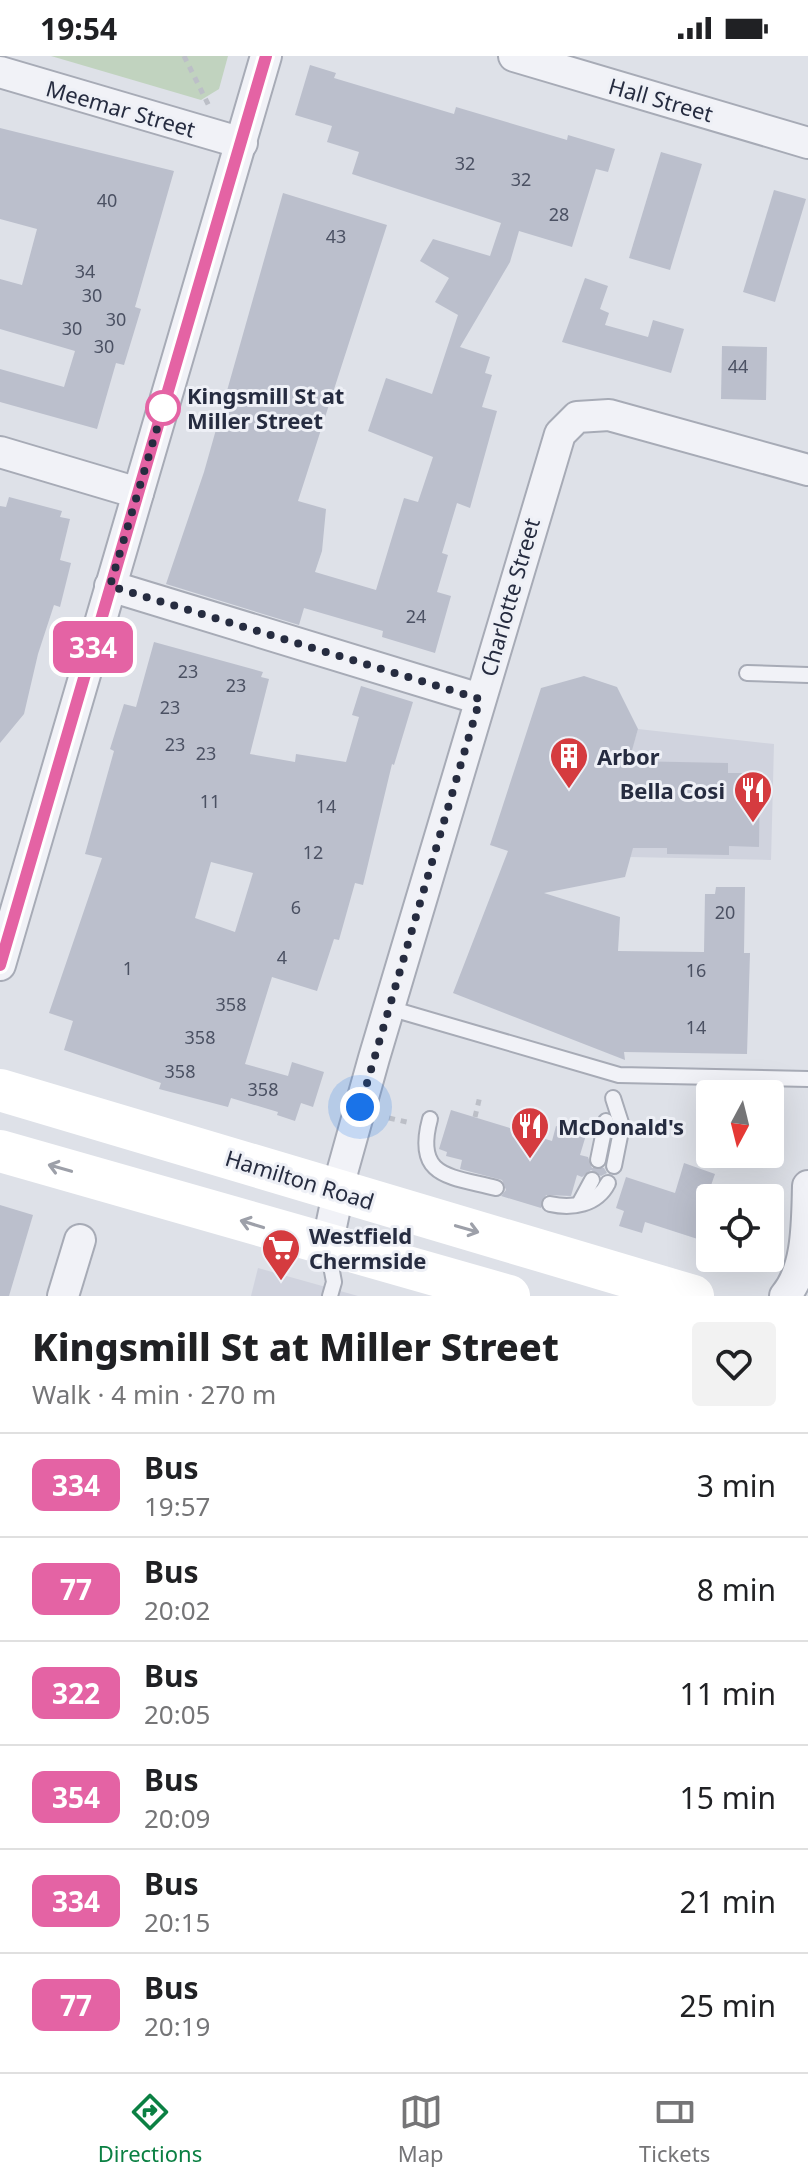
<!DOCTYPE html>
<meta charset="utf-8">
<style>
:root{--surface:#fff;--page:#f2f2f2;--text:#202124;--muted:#757577;--line:#e0e0e0;--accent:#0b8043}
body{margin:0;font-family:"Noto Sans",sans-serif;background:var(--page);color:var(--text);height:100vh;display:flex;flex-direction:column;font-size:30px;white-space:nowrap}
*{box-sizing:border-box;margin:0}
p{font-size:26px;color:var(--muted)}
.icon{flex:none;width:44px;height:44px;fill:none;stroke:currentColor;stroke-width:2;stroke-linecap:round;stroke-linejoin:round}
.map{position:relative;height:1240px;overflow:hidden}
.drawer{display:flex;flex-direction:column;background:var(--surface);flex:1}
.drawer>*{flex:none}
.badge{padding:0 16px;border-radius:12px;font-size:28px;line-height:52px}
.needle{width:52px;rotate:187deg}
.controls{position:absolute;left:696px;top:1024px;display:grid;gap:16px}
.controls a{display:grid;place-items:center;width:88px;height:88px;border-radius:8px;background:var(--surface);box-shadow:0 8px 32px #0002;font-size:40px}
.you{position:absolute;width:40px;height:40px;margin:-20px;border:6px solid #fff;border-radius:50%;background:#1a73e8;box-shadow:0 0 0 12px #1a73e833}
.map>.badge{position:absolute;translate:-50% -50%;box-shadow:0 0 0 4px #fff}
.round{display:grid;place-items:center;flex:none;width:84px;height:84px;border-radius:8px;background:var(--page)}
.overview{display:flex;align-items:center;justify-content:space-between;height:136px;padding:0 32px}
h1{font-size:38px;font-weight:800;line-height:60px}
ul{padding:0;list-style:none}
li{display:flex;align-items:center;gap:24px;height:104px;padding:0 32px;border-top:2px solid var(--line)}
li div{flex:1}
li b{display:block;font-size:30px}
li em{font-style:normal}
li .badge{min-width:88px;font-weight:700;text-align:center}
.status{display:flex;justify-content:space-between;align-items:center;height:56px;padding:0 40px;background:var(--surface);direction:ltr}
.status svg{height:22px;fill:currentColor}
.tab-bar{display:flex;justify-content:space-around;align-items:center;height:112px;border-top:2px solid var(--line);background:var(--surface);font-size:22px;color:var(--muted)}
.tab-bar a{display:grid;justify-items:center;gap:4px}
.tab-bar .on{color:var(--accent)}
.map>svg:first-child{display:block}
.built{fill:#d0d3de}
.green{fill:#c1d3bf}
.building{fill:#bbbfcc;fill-rule:evenodd}
.lines{fill:none;stroke-linecap:round;stroke-linejoin:round}
.lane-casing{stroke:#a7abb6;stroke-width:18}
.street-casing{stroke:#a7abb6;stroke-width:34}
.path{stroke:#bcbfc7;stroke-width:5;stroke-dasharray:6 6;stroke-linecap:butt}
.lane{stroke:#f1f2f7;stroke-width:14}
.street{stroke:#f1f2f7;stroke-width:30}
.secondary{stroke:#fff;stroke-width:42}
.oneway{stroke:#9da0a9}
.line-casing{stroke:#fff;stroke-width:18}
.line{stroke:#e463a4;stroke-width:12}
.walk{stroke:#262c40;stroke-width:8;stroke-dasharray:0 14.4}
.stop-dot{fill:#fff;stroke:#e463a4;stroke-width:4}
.labels{text-anchor:middle;dominant-baseline:central;stroke-width:6;stroke-linejoin:round;paint-order:stroke}
.number-label{font-size:18px;fill:#4b5163}
.street-label{font-size:22px;fill:#262c40;stroke:#eef0f6}
.stop-label{font-size:22px;font-weight:bold;fill:#262c40;stroke:#eef0f6;text-anchor:start}
.poi-label{font-size:22px;font-weight:bold;fill:#262c40;stroke:#eef0f6;text-anchor:start}
</style>
<div class="status"><b>19:54</b><svg viewBox="0 0 49 12"><path d="M0 12V9h3v3zM5 12V6h3v6zM10 12V3h3v9zM15 12V0h3v12zM26 1h20v11H26zM47 4h2v5h-2z"/></svg></div>
<div class="map">
<svg width="808" height="1240" viewBox="0 0 808 1240">
<rect width="100%" height="100%" fill="#dee1e8"/>
<!-- built -->
<g class="built">
<polygon points="638,673 774,688 771,804 630,801 630,699"/>
<polygon points="258,1212 358,1240 251,1240"/>
</g>
<!-- green -->
<polygon class="green" points="51,0 228,0 219,33 201,44"/>
<!-- building -->
<g class="building">
<polygon points="310,9 336,17 334,22 454,58 456,51 567,84 568,79 615,93 608,116 596,113 572,191 519,175 510,206 460,291 490,301 485,317 492,319 482,351 497,355 470,452 457,447 442,497 448,499 437,536 451,540 435,597 382,581 383,575 304,552 299,569 166,528 204,416 283,137 387,169 298,445 326,453 322,495 315,516 376,534 404,442 418,446 433,401 368,375 386,322 432,338 458,259 435,246 449,222 420,205 433,183 490,200 501,167 352,118 359,96 327,86 332,70 295,59"/>
<polygon points="0,72 174,115 135,251 141,253 124,309 116,307 97,373 0,346 0,313 64,331 75,295 0,273 0,223 22,229 37,173 0,163"/>
<polygon points="661,96 702,108 670,214 629,202"/>
<polygon points="774,134 806,143 775,246 743,236"/>
<polygon points="585,222 608,230 600,253 609,257 605,269 648,281 653,264 684,273 671,317 562,286"/>
<polygon points="722,290 767,291 766,344 721,343"/>
<polygon points="9,441 62,455 60,461 70,463 60,504 71,507 60,551 54,549 38,598 24,658 0,687 0,450 6,451"/>
<path d="M154 586 263 616 261 621 269 623 250 698 295 706 296 698 346 706 359 661 352 659 361 630 413 646 394 709 392 708 363 829 355 827 339 884 334 883 317 935 272 921 245 1008 288 1020 292 1006 324 1016 313 1051 301 1047 295 1065 277 1059 278 1056 231 1042 228 1051 159 1033 161 1027 64 994 73 965 49 957 102 802 85 798 114 695 110 693 124 648 136 651ZM211 806 253 817 235 876 195 862Z"/>
<polygon points="584,620 617,631 638,673 629,705 728,707 728,717 760,717 759,791 729,790 729,799 667,798 667,792 633,792 625,821 544,837 620,861 618,895 704,896 705,838 715,838 716,831 745,831 744,897 750,897 747,998 624,996 625,1004 453,937 508,795 490,789 541,632"/>
<polygon points="451,1054 552,1085 556,1070 586,1079 580,1099 588,1101 592,1112 604,1112 607,1117 601,1120 591,1114 582,1121 577,1119 571,1140 546,1139 541,1152 501,1140 506,1134 502,1124 460,1113 462,1104 446,1100 447,1096 439,1093"/>
<polygon points="684,1107 715,1118 709,1135 710,1187 645,1166 642,1177 619,1170 624,1155 616,1152 626,1121 675,1137"/>
<polygon points="0,1149 33,1159 9,1240 0,1240"/>
</g>
<g class="lines">
<!-- lane casing -->
<g class="lane-casing">
<g id="lane">
<polyline points="747,617 808,619"/>
<polyline points="389,952 619,1019 808,1023"/>
<polyline points="613,1042 622,1070 614,1110"/>
<path d="M430 1063C414 1122 450 1120 496 1132"/>
<polyline points="598,1104 606,1065"/>
<path d="M550 1148C572 1153 597 1149 608 1127"/>
<polyline points="579,1148 592,1124"/>
<polyline points="328,1194 334,1226 330,1240"/>
</g>
</g>
<!-- street casing -->
<g class="street-casing">
<g id="street">
<polyline points="514,0 808,87"/>
<polyline points="0,16 242,87"/>
<polyline points="0,396 138,437"/>
<polyline points="110,530 480,643"/>
<polyline points="0,909 266,0"/>
<polyline points="327,1190 343,1113 374,1002 560,378 577,361 609,359 808,414"/>
<polyline points="63,1240 80,1184"/>
<path d="M785 1240C808 1213 807 1166 808 1130"/>
</g>
</g>
<!-- path -->
<g class="path">
<polyline points="184,0 210,52"/>
<polyline points="475,1061 480,1040"/>
<polyline points="389,1062 411,1067"/>
</g>
<!-- lane -->
<use href="#lane" class="lane"/>
<!-- street -->
<use href="#street" class="street"/>
<!-- secondary -->
<g class="secondary">
<polyline points="0,1034 693,1240"/>
<polyline points="0,1095 509,1240"/>
</g>
</g>
<!-- one-way arrows -->
<defs><path id="oneway-shaft" d="M-6 0H5M1.5-3L5.5 0L1.5 3" fill="none" stroke-width="1.6" stroke-linecap="round" stroke-linejoin="round" transform="scale(2)"/></defs>
<g class="oneway">
<use href="#oneway-shaft" transform="translate(60 1112) rotate(-164)"/>
<use href="#oneway-shaft" transform="translate(252 1168) rotate(-163)"/>
<use href="#oneway-shaft" transform="translate(467 1173) rotate(16)"/>
</g>
<g class="lines">
<!-- line casing -->
<g class="line-casing">
<polyline id="line" points="0,909 266,0"/>
</g>
<!-- line -->
<use href="#line" class="line"/>
<!-- walk -->
<polyline class="walk" points="163,352 164,349 110,530 480,643 360,1051"/>
</g>
<!-- icons -->
<defs>
<g id="building-pin" transform="scale(2)"><path d="M0 17L-7.5 6A9.5 9.5 0 1 1 7.5 6Z" fill="#d53b3f" stroke="#eef0f6"/><path d="M-4-6H4V6H1V3H-1V6H-4ZM-2.5-4.3h1.7v1.8h-1.7ZM.8-4.3h1.7v1.8H.8ZM-2.5-1h1.7V.8h-1.7ZM.8-1h1.7V.8H.8Z" fill="#fff"/></g>
<g id="restaurant-pin" transform="scale(2)"><path d="M0 17L-7.5 6A9.5 9.5 0 1 1 7.5 6Z" fill="#d53b3f" stroke="#eef0f6"/><path d="M-5-6h1v4h1v-4h1v4h1v-4h1v5L-1.5 .5V6h-2V.5L-5-1ZM5-6V6H3V1.5H1.5Q1.5-4 5-6Z" fill="#fff"/></g>
<g id="supermarket-pin" transform="scale(2)"><path d="M0 17L-7.5 6A9.5 9.5 0 1 1 7.5 6Z" fill="#d53b3f" stroke="#eef0f6"/><path d="M-6-5.5h2.5l.6 2H6L4.5 2H-2.5L-4.4-4H-6ZM-1.5 3.2a1.3 1.3 0 1 0 .1 0ZM3 3.2a1.3 1.3 0 1 0 .1 0Z" fill="#fff"/></g>
</defs>
<g fill-rule="evenodd">
<use href="#building-pin" x="569" y="700"/>
<use href="#restaurant-pin" x="753" y="734"/>
<use href="#restaurant-pin" x="530" y="1070"/>
<use href="#supermarket-pin" x="281" y="1192"/>
</g>
<!-- markers -->
<circle class="stop-dot" cx="163" cy="352" r="16"/>
<g class="labels">
<!-- number labels -->
<g class="number-label">
<text x="465" y="107">32</text>
<text x="521" y="123">32</text>
<text x="107" y="144">40</text>
<text x="559" y="158">28</text>
<text x="336" y="180">43</text>
<text x="85" y="215">34</text>
<text x="92" y="239">30</text>
<text x="116" y="263">30</text>
<text x="72" y="272">30</text>
<text x="104" y="290">30</text>
<text x="738" y="310">44</text>
<text x="416" y="560">24</text>
<text x="188" y="615">23</text>
<text x="236" y="629">23</text>
<text x="170" y="651">23</text>
<text x="175" y="688">23</text>
<text x="206" y="697">23</text>
<text x="210" y="745">11</text>
<text x="326" y="750">14</text>
<text x="313" y="796">12</text>
<text x="296" y="851">6</text>
<text x="725" y="856">20</text>
<text x="282" y="901">4</text>
<text x="128" y="912">1</text>
<text x="696" y="914">16</text>
<text x="231" y="948">358</text>
<text x="696" y="971">14</text>
<text x="200" y="981">358</text>
<text x="180" y="1015">358</text>
<text x="263" y="1033">358</text>
</g>
<!-- street labels -->
<g class="street-label">
<text transform="translate(661 43) rotate(16)">Hall Street</text>
<text transform="translate(121 52) rotate(16)">Meemar Street</text>
<text transform="translate(509 541) rotate(-74)">Charlotte Street</text>
<text transform="translate(300 1123) rotate(17)">Hamilton Road</text>
</g>
<!-- stop labels -->
<g class="stop-label">
<text x="187" y="339">Kingsmill St at<tspan x="187" dy="25">Miller Street</tspan></text>
</g>
<!-- poi labels -->
<g class="poi-label">
<text x="597" y="700">Arbor</text>
<text x="725" y="734" text-anchor="end">Bella Cosi</text>
<text x="558" y="1070">McDonald's</text>
<text x="309" y="1179">Westfield<tspan x="309" dy="25">Chermside</tspan></text>
</g>
</g>
</svg>
<div class="controls">
<a><svg class="needle" viewBox="-14 -14 28 28"><path d="M0-13l5 13h-10z" fill="#e53935"/><path d="M0 13l5-13h-10z" fill="#757577"/></svg></a>
<a><svg class="icon" aria-label="locate" viewBox="0 0 24 24"><circle cx="12" cy="12" r="6"/><path d="M12 2v4M12 18v4M2 12h4M18 12h4"/></svg></a>
</div>
<div class="you" style="left:360px;top:1051px"></div>
<b class="badge" style="left:93px;top:591px;background:#e463a4;color:#fff">334</b>
</div>
<section class="drawer">
<div class="overview"><div><h1>Kingsmill St at Miller Street</h1><p>Walk · 4 min · 270 m</p></div><a class="round"><svg class="icon" aria-label="heart" viewBox="0 0 24 24"><path d="M12 20l-8-8c-3-5 5-10 8-4 3-6 11-1 8 4z"/></svg></a></div>
<ul>
<li><span class="badge" style="background:#e463a4;color:#fff">334</span><div><b>Bus</b><p>19:57</p></div><em>3 min</em></li>
<li><span class="badge" style="background:#e463a4;color:#fff">77</span><div><b>Bus</b><p>20:02</p></div><em>8 min</em></li>
<li><span class="badge" style="background:#e463a4;color:#fff">322</span><div><b>Bus</b><p>20:05</p></div><em>11 min</em></li>
<li><span class="badge" style="background:#e463a4;color:#fff">354</span><div><b>Bus</b><p>20:09</p></div><em>15 min</em></li>
<li><span class="badge" style="background:#e463a4;color:#fff">334</span><div><b>Bus</b><p>20:15</p></div><em>21 min</em></li>
<li><span class="badge" style="background:#e463a4;color:#fff">77</span><div><b>Bus</b><p>20:19</p></div><em>25 min</em></li>
</ul>
</section>
<nav class="tab-bar">
<a class="on"><svg class="icon" aria-label="directions" viewBox="0 0 24 24"><path d="M12 3l9 9-9 9-9-9zM9 14v-3h6M13 9l2 2-2 2"/></svg>Directions</a>
<a><svg class="icon" aria-label="map" viewBox="0 0 24 24"><path d="M3 6l6-2 6 2 6-2v14l-6 2-6-2-6 2zM9 4v14M15 6v14"/></svg>Map</a>
<a><svg class="icon" aria-label="tickets" viewBox="0 0 24 24"><path d="M3 7h18v10H3zM15 7v10"/></svg>Tickets</a>
</nav>
